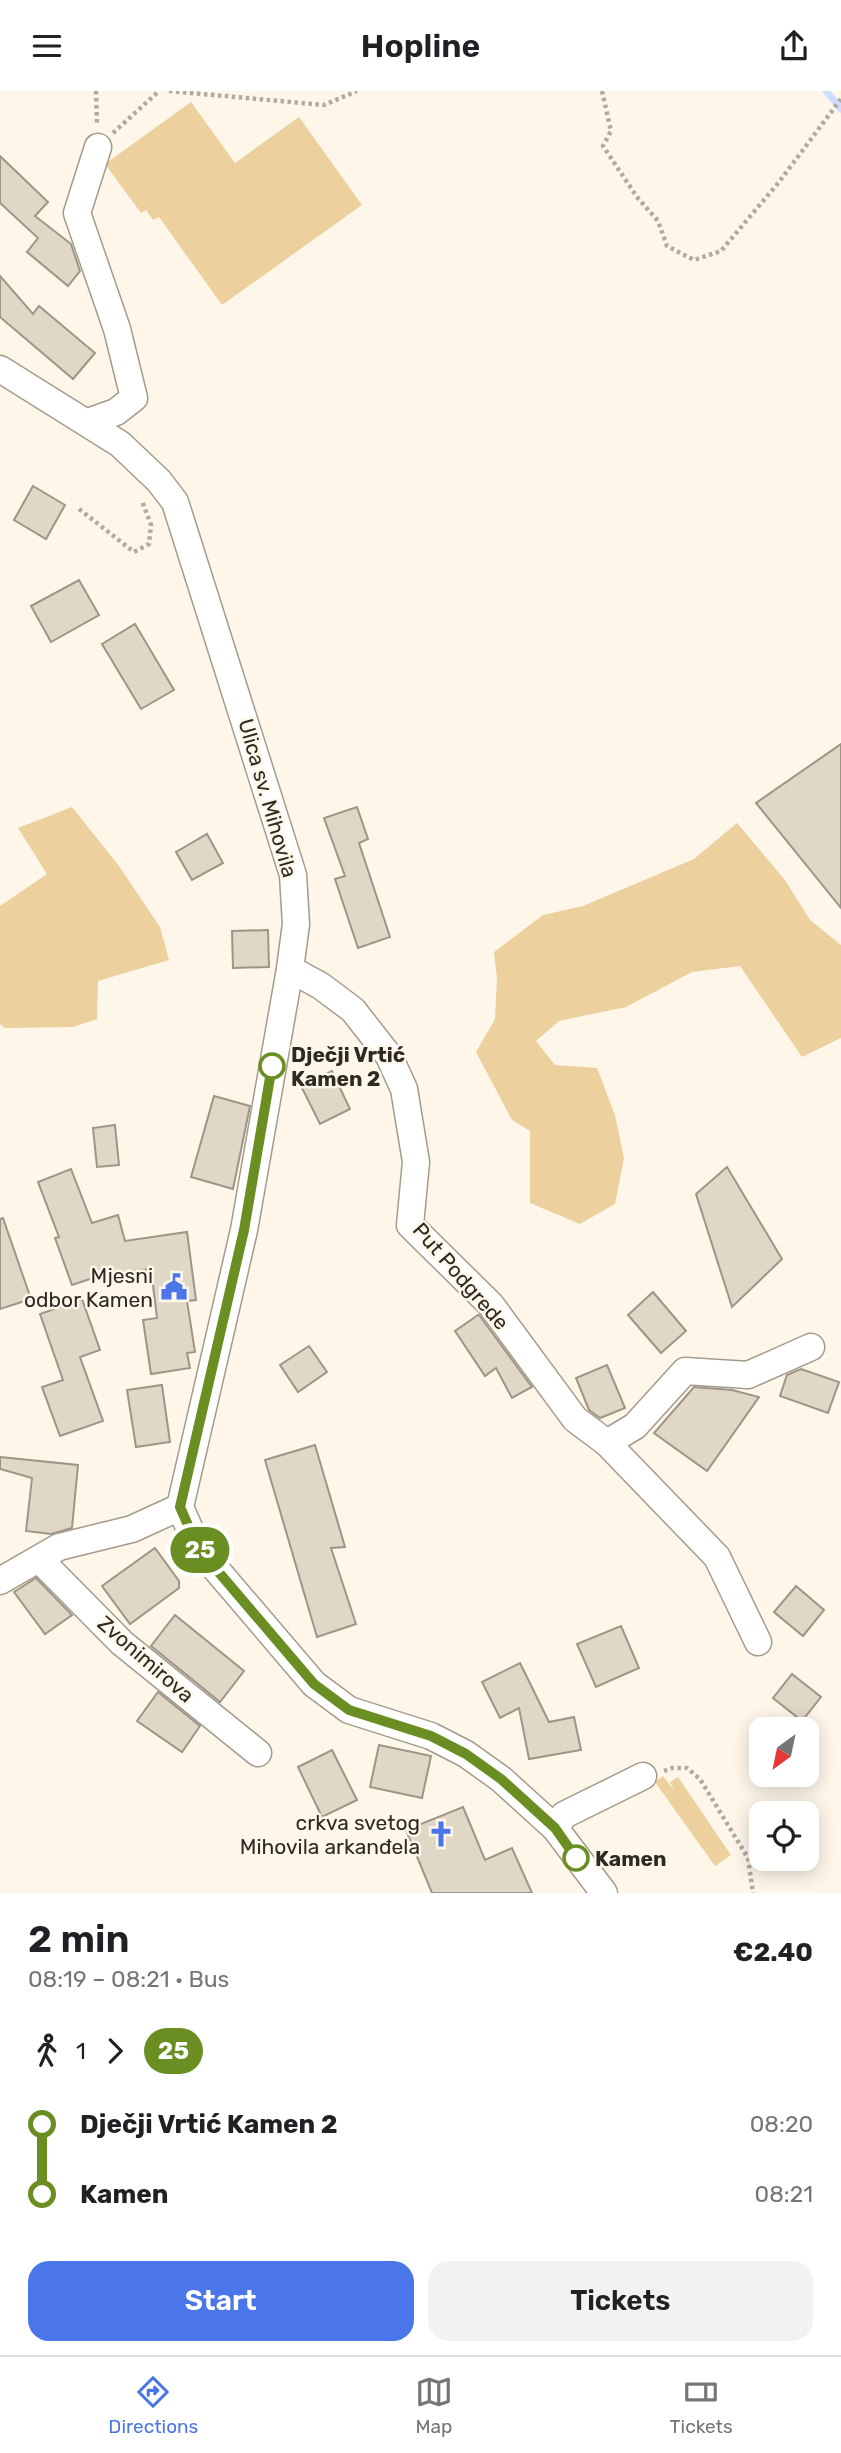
<!DOCTYPE html>
<meta charset="utf-8">
<style>
:root{--surface:#fff;--page:#f2f2f2;--text:#202124;--muted:#757577;--line:#e0e0e0;--accent:#4b76e9}
body{margin:0;font-family:Rubik,sans-serif;background:var(--page);color:var(--text);height:100vh;display:flex;flex-direction:column;font-size:26px;white-space:nowrap}
*{box-sizing:border-box;margin:0}
p{font-size:23px;color:var(--muted)}
.icon{flex:none;width:38px;height:38px;fill:none;stroke:currentColor;stroke-width:2;stroke-linecap:round;stroke-linejoin:round}
.map{position:relative;height:1802px;overflow:hidden}
.side{display:flex;flex-direction:column;background:var(--surface);flex:1}
.side>*{flex:none}
.badge{padding:0 14px;border-radius:23px;font-size:24px;line-height:46px}
.needle{width:46px;rotate:213deg}
.controls{position:absolute;left:749px;top:1626px;display:grid;gap:14px}
.controls a{display:grid;place-items:center;width:70px;height:70px;border-radius:14px;background:var(--surface);box-shadow:0 4px 18px #0003;font-size:35px}
.map>.badge{position:absolute;translate:-50% -50%;box-shadow:0 0 0 4px #fff}
.legs{display:flex;align-items:center;gap:10px;height:77px;padding:0 28px;font-size:23px}
.legs p{margin-inline-start:auto}
.head{display:flex;align-items:center;justify-content:space-between;height:119px;padding:0 28px}
h1{font-size:38px;font-weight:600;line-height:52px}
.cta{display:flex;gap:14px;margin-top:auto;padding:14px 28px}
.cta a{flex:1;height:80px;border-radius:21px;background:var(--accent);color:#fff;font-size:28px;font-weight:600;line-height:80px;text-align:center}
.cta a+a{background:var(--page);color:var(--text)}
ul{padding:0 28px;list-style:none}
li{display:flex;align-items:center;gap:24px;height:70px;font-size:26px}
li i{display:grid;place-items:center;width:10px;height:100%;margin:0 9px;background:currentColor}
li i::after{content:'';width:18px;height:18px;margin:-9px;border:5px solid;border-radius:50%;background:var(--surface)}
li p{margin-inline-start:auto}
li:first-child i{background:linear-gradient(#0000 50%,currentColor 0)}
li:last-child i{background:linear-gradient(currentColor 50%,#0000 0)}
header{display:flex;justify-content:space-between;align-items:center;height:91px;padding:0 28px;background:var(--surface);font-size:32px;font-weight:600}
.tabs{display:flex;justify-content:space-around;align-items:center;height:98px;border-top:2px solid var(--line);background:var(--surface);font-size:19px;color:var(--muted)}
.tabs a{display:grid;justify-items:center;gap:4px}
.tabs .selected{color:var(--accent)}
.map>svg:first-child{display:block}
.green{fill:#ecd09d}
.lines{fill:none;stroke-linecap:round;stroke-linejoin:round}
.stream{stroke:#cfddfc;stroke-width:7}
.building{fill:#e0d7c7;stroke:#9d9585;stroke-width:2}
.minor-casing{stroke:#a39b8b;stroke-width:29}
.path{stroke:#b0aba0;stroke-width:4.5;stroke-dasharray:3.5 3.5;stroke-linecap:butt}
.minor{stroke:#fff;stroke-width:26}
.line-1-casing{stroke:#fff;stroke-width:16}
.line-1{stroke:#6b8e23;stroke-width:10}
.stop-1-dot{fill:#fff;stroke:#6b8e23;stroke-width:3.5}
.labels{text-anchor:middle;dominant-baseline:central;stroke-width:5;stroke-linejoin:round;paint-order:stroke}
.street-label{font-size:21px;fill:#2d2a24;stroke:#fef7e9}
.stop-label{font-size:21px;font-weight:bold;fill:#2d2a24;stroke:#fef7e9;text-anchor:start}
.poi-label{font-size:21px;fill:#2d2a24;stroke:#fef7e9;text-anchor:end}
</style>
<header><svg class="icon" aria-label="menu" viewBox="0 0 24 24"><path d="M4 6h16M4 12h16M4 18h16"/></svg>Hopline<svg class="icon" aria-label="share" viewBox="0 0 24 24"><path d="M12 15V3M7 8l5-5 5 5M5 13v7h14v-7"/></svg></header>
<div class="map">
<svg width="841" height="1802" viewBox="0 0 841 1802">
<rect width="100%" height="100%" fill="#fef7e9"/>
<!-- green -->
<g class="green">
<polygon points="191,11 235,72 299,26 362,114 222,214 159,126 153,129 146,119 141,122 105,73"/>
<polygon points="72,716 119,775 160,836 169,869 98,890 97,928 73,936 5,937 0,933 0,815 47,783 18,737"/>
<polygon points="737,732 785,789 810,829 841,854 841,947 802,966 740,875 692,881 626,916 559,930 536,950 555,974 597,977 615,1024 624,1067 615,1113 580,1133 530,1112 530,1040 512,1029 476,961 495,928 497,888 494,861 543,824 583,815 694,768"/>
<polygon points="663,1685 674,1699 670,1691 678,1686 731,1764 715,1775 655,1691"/>
</g>
<g class="lines">
<!-- stream -->
<polyline class="stream" points="826,0 841,18"/>
</g>
<!-- building -->
<g class="building">
<polygon points="0,65 48,111 35,125 71,153 80,180 68,195 27,161 38,147 0,112"/>
<polygon points="0,185 33,223 39,215 95,262 73,288 0,226"/>
<polygon points="33,395 65,414 46,448 14,429"/>
<polygon points="79,489 99,524 51,551 31,515"/>
<polygon points="135,533 174,599 141,618 102,553"/>
<polygon points="841,653 841,817 756,712"/>
<polygon points="357,716 368,748 359,752 390,846 358,857 335,788 345,785 324,727"/>
<polygon points="207,743 223,772 192,789 176,761"/>
<polygon points="268,839 269,876 233,877 232,840"/>
<polygon points="332,980 350,1018 320,1033 301,995"/>
<polygon points="214,1005 250,1015 233,1098 191,1086"/>
<polygon points="115,1034 119,1074 97,1076 93,1037"/>
<polygon points="727,1076 782,1168 732,1216 696,1103"/>
<polygon points="71,1078 92,1132 118,1124 125,1150 187,1141 196,1209 187,1210 195,1261 187,1262 190,1277 151,1283 143,1229 157,1227 151,1178 96,1186 72,1194 55,1147 59,1146 38,1091"/>
<polygon points="3,1127 31,1208 0,1218 0,1128"/>
<polygon points="653,1201 686,1240 661,1262 628,1224"/>
<polygon points="82,1208 100,1259 80,1266 103,1330 60,1345 42,1296 63,1289 40,1223"/>
<polygon points="478,1224 479,1224 532,1296 512,1307 496,1277 485,1285 455,1240"/>
<polygon points="309,1255 327,1281 298,1301 280,1274"/>
<polygon points="607,1274 625,1317 600,1327 589,1319 576,1287"/>
<polygon points="801,1278 839,1291 828,1322 780,1305 787,1284"/>
<polygon points="162,1294 170,1351 136,1356 127,1299"/>
<polygon points="694,1296 732,1299 759,1306 707,1380 654,1342"/>
<polygon points="315,1354 345,1456 331,1457 356,1533 317,1546 265,1369"/>
<polygon points="0,1366 78,1374 72,1437 51,1443 26,1440 32,1387 0,1378"/>
<polygon points="155,1457 179,1490 179,1497 130,1533 102,1495"/>
<polygon points="36,1487 72,1524 45,1543 14,1501"/>
<polygon points="796,1495 824,1519 803,1545 774,1521"/>
<polygon points="175,1524 244,1580 220,1611 151,1555"/>
<polygon points="621,1535 639,1577 596,1596 577,1553"/>
<polygon points="520,1572 549,1631 574,1626 581,1659 529,1668 519,1617 500,1627 482,1591"/>
<polygon points="792,1583 821,1606 802,1630 773,1607"/>
<polygon points="158,1601 200,1635 182,1661 137,1630"/>
<polygon points="379,1654 431,1665 422,1707 370,1696"/>
<polygon points="332,1659 357,1709 322,1726 298,1676"/>
<polygon points="463,1716 485,1769 512,1757 532,1802 432,1802 406,1739"/>
</g>
<g class="lines">
<!-- minor casing -->
<g class="minor-casing">
<g id="minor">
<polyline points="0,278 120,353 159,390 175,411 293,784 296,833 290,878 244,1139 180,1416 198,1457 314,1593 349,1619 431,1645 466,1663 501,1688 555,1737 604,1802"/>
<polyline points="88,331 116,321 134,307 117,238 77,122 98,56"/>
<polyline points="290,878 321,895 353,919 389,965 404,998 416,1071 410,1134 491,1214 575,1328 607,1352 635,1335 685,1280 748,1284 811,1256"/>
<polyline points="607,1352 717,1466 758,1551"/>
<polyline points="39,1468 122,1552 258,1662"/>
<polyline points="0,1490 59,1456 132,1438 180,1416"/>
<polyline points="555,1737 564,1724 643,1685"/>
</g>
</g>
<!-- path -->
<g class="path">
<polyline points="96,0 97,33"/>
<polyline points="169,0 324,14 357,0"/>
<polyline points="602,0 611,40 603,55 637,106 658,130 667,155 694,169 721,160 779,91 841,8"/>
<polyline points="113,42 159,0"/>
<polyline points="79,418 134,461 149,453 151,434 142,410"/>
<polyline points="664,1680 672,1677 687,1677 700,1688 748,1767 753,1802"/>
</g>
<!-- minor -->
<use href="#minor" class="minor"/>
</g>
<g class="lines">
<!-- line-1 casing -->
<g class="line-1-casing">
<polyline id="line-1" points="272,975 244,1139 180,1416 198,1457 314,1593 349,1619 431,1645 466,1663 501,1688 555,1737 576,1767"/>
</g>
<!-- line-1 -->
<use href="#line-1" class="line-1"/>
</g>
<!-- icons -->
<defs>
<g id="civic-bare" transform="scale(2.1)"><path d="M-.6-6.5H3V-4.5H.6V-3L4-1V1h2V6H-6V1h2V-1L-.6-3ZM-1.2 2.5V6h2.4V2.5Z" fill="#4b76e9" stroke="#fef7e9" stroke-width="2.5" paint-order="stroke"/></g>
<g id="church-bare" transform="scale(2.1)"><path d="M-1.2-6h2.4v3.5h3.3v2.4h-3.3V6h-2.4V-.1h-3.3v-2.4h3.3Z" fill="#4b76e9" stroke="#fef7e9" stroke-width="2.5" paint-order="stroke"/></g>
</defs>
<g fill-rule="evenodd">
<use href="#civic-bare" x="174" y="1196"/>
<use href="#church-bare" x="441" y="1743"/>
</g>
<!-- markers -->
<g class="stop-1-dot">
<circle cx="272" cy="975" r="12"/>
<circle cx="576" cy="1767" r="12"/>
</g>
<g class="labels">
<!-- street labels -->
<g class="street-label">
<text transform="translate(268 707) rotate(74)">Ulica sv. Mihovila</text>
<text transform="translate(461 1185) rotate(49)">Put Podgrede</text>
<text transform="translate(146 1568) rotate(41)">Zvonimirova</text>
</g>
<!-- stop labels -->
<g class="stop-label">
<text x="291" y="963">Dječji Vrtić<tspan x="291" dy="24">Kamen 2</tspan></text>
<text x="595" y="1767">Kamen</text>
</g>
<!-- poi labels -->
<g class="poi-label">
<text x="153" y="1184">Mjesni<tspan x="153" dy="24">odbor Kamen</tspan></text>
<text x="420" y="1731">crkva svetog<tspan x="420" dy="24">Mihovila arkanđela</tspan></text>
</g>
</g>
</svg>
<div class="controls">
<a><svg class="needle" viewBox="-14 -14 28 28"><path d="M0-13l5 13h-10z" fill="#e53935"/><path d="M0 13l5-13h-10z" fill="#757577"/></svg></a>
<a><svg class="icon" aria-label="locate" viewBox="0 0 24 24"><circle cx="12" cy="12" r="6"/><path d="M12 2v4M12 18v4M2 12h4M18 12h4"/></svg></a>
</div>
<b class="badge" style="left:200px;top:1459px;background:#6b8e23;color:#fff">25</b>
</div>
<section class="side">
<div class="head"><div><h1>2 min</h1><p>08:19 – 08:21 · Bus</p></div><b>€2.40</b></div>
<div class="legs"><svg class="icon" aria-label="walk" viewBox="0 0 24 24"><circle cx="13" cy="4" r="2"/><path d="M13 8l-2 6 4 7M11 14l-3 7M7 12l3-4h3l4 4"/></svg>1<svg class="icon" aria-label="forward" viewBox="0 0 24 24"><path d="M9 5l7 7-7 7"/></svg><b class="badge" style="background:#6b8e23;color:#fff">25</b></div>
<ul>
<li><i style="color:#6b8e23"></i><b>Dječji Vrtić Kamen 2</b><p>08:20</p></li>
<li><i style="color:#6b8e23"></i><b>Kamen</b><p>08:21</p></li>
</ul>
<div class="cta"><a>Start</a><a>Tickets</a></div>
</section>
<nav class="tabs">
<a class="selected"><svg class="icon" aria-label="directions" viewBox="0 0 24 24"><path d="M12 3l9 9-9 9-9-9zM9 14v-3h6M13 9l2 2-2 2"/></svg>Directions</a>
<a><svg class="icon" aria-label="map" viewBox="0 0 24 24"><path d="M3 6l6-2 6 2 6-2v14l-6 2-6-2-6 2zM9 4v14M15 6v14"/></svg>Map</a>
<a><svg class="icon" aria-label="tickets" viewBox="0 0 24 24"><path d="M3 7h18v10H3zM15 7v10"/></svg>Tickets</a>
</nav>
